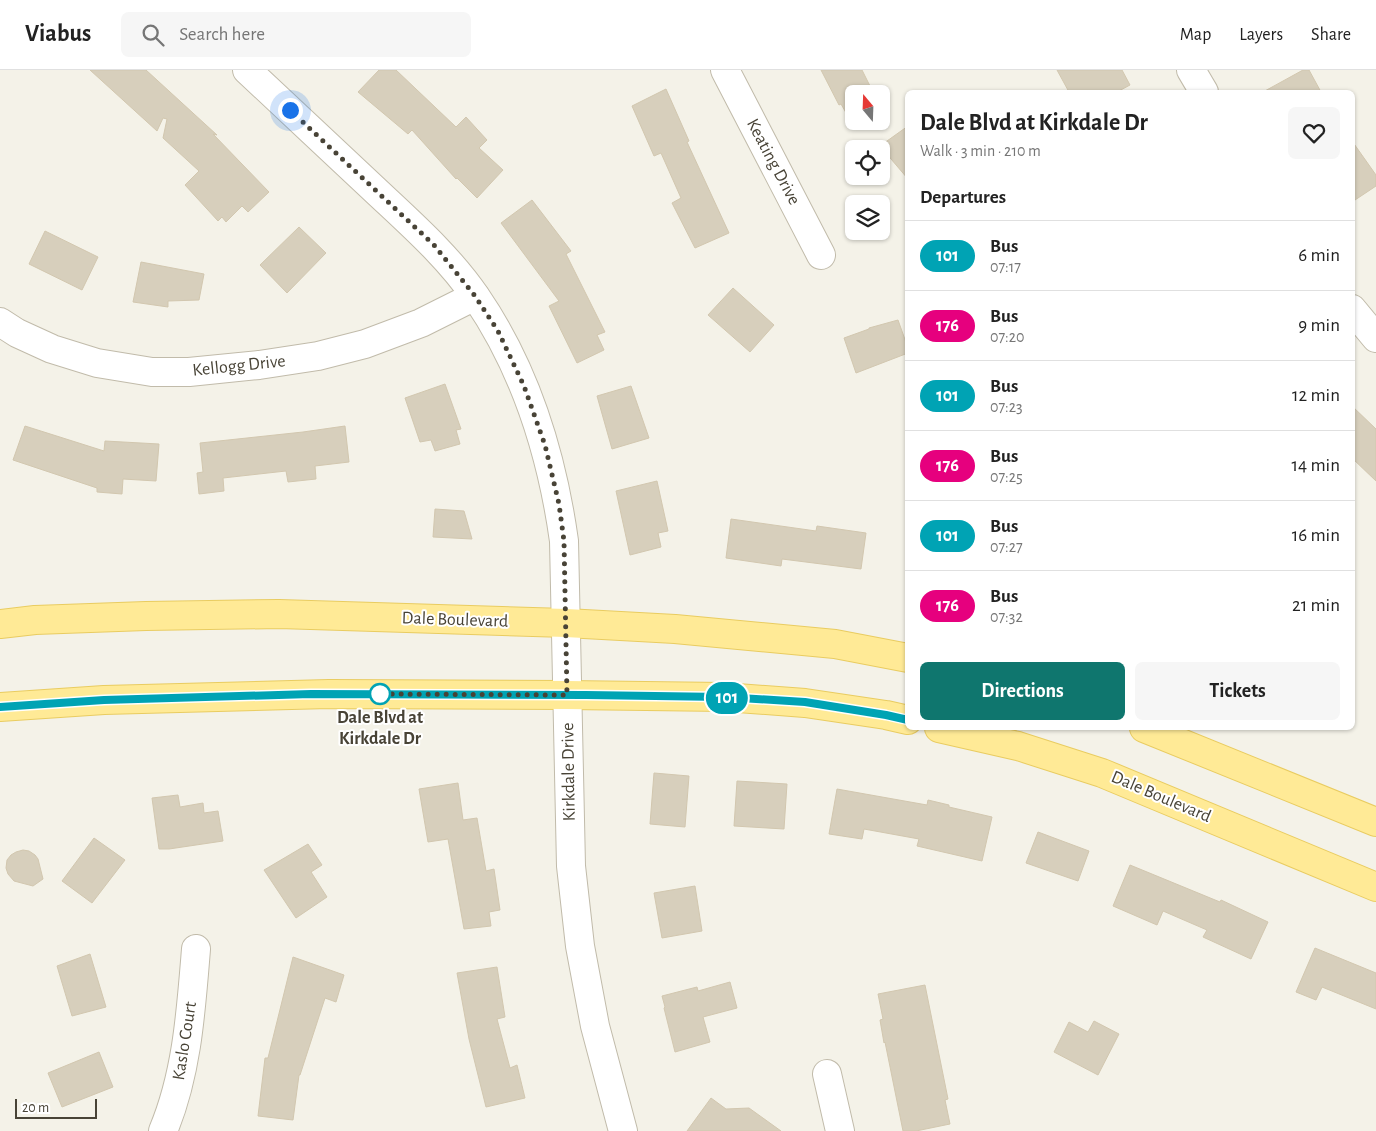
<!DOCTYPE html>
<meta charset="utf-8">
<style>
:root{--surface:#fff;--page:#f6f6f6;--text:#222;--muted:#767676;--line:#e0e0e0;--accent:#0f766e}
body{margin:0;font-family:"Alegreya Sans",sans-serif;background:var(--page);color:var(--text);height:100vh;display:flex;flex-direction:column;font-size:19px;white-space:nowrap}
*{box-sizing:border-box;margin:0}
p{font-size:16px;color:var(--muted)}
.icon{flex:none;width:28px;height:28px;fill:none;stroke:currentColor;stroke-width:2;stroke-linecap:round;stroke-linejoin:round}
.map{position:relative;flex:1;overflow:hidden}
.sheet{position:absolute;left:905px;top:20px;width:450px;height:640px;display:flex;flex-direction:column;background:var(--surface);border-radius:8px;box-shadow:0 1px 4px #0004}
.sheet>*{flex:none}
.badge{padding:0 10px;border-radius:16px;font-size:18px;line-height:32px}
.needle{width:32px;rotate:341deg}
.buttons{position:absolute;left:845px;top:15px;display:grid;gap:10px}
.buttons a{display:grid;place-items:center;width:45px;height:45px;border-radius:8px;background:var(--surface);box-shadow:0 1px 4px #0004;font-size:25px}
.scale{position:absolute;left:15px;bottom:12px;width:82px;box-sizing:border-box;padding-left:5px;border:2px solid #484336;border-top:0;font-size:14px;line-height:18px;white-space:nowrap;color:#484336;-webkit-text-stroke:4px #fff;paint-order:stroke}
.you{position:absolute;width:25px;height:25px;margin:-12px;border:4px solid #fff;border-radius:50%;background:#1a73e8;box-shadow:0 0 0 8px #1a73e833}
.map>.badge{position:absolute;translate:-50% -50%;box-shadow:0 0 0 2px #fff}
h2{padding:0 15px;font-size:19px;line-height:45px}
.round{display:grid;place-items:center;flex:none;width:52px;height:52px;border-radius:8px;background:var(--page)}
.head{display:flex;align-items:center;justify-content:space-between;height:85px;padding:0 15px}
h1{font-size:24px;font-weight:700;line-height:38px}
.cta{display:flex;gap:10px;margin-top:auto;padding:10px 15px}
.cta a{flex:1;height:58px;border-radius:8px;background:var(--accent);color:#fff;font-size:20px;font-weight:700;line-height:58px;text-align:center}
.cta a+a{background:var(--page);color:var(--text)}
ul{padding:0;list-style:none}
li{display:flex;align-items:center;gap:15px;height:70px;padding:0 15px;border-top:1px solid var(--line)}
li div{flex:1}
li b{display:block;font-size:19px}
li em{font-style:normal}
li .badge{min-width:55px;font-weight:700;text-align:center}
header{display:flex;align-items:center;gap:30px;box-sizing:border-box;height:70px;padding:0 25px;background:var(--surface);border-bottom:1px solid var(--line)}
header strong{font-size:24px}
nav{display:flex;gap:28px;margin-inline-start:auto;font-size:18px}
.search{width:350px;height:45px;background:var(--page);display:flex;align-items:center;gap:12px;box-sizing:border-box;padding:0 18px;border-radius:8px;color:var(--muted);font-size:19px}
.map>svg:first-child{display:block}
.building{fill:#d7cfbc;stroke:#d2c7af}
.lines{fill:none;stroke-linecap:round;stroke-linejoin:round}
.minor-casing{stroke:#c1bbaa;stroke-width:30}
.major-casing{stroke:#e9cc61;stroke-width:30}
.minor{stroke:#fff;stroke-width:28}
.major{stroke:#ffea96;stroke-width:28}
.line-casing{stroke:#fff;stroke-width:11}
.line{stroke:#00a3b4;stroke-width:8}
.walk{stroke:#484336;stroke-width:5;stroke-dasharray:0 9}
.stop-dot{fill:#fff;stroke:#00a3b4;stroke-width:2.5}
.labels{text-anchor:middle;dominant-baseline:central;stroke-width:4;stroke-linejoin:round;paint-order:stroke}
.street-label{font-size:18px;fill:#484336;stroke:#fff}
.stop-label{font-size:18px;font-weight:bold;fill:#484336;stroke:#fff}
</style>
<header>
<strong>Viabus</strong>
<div class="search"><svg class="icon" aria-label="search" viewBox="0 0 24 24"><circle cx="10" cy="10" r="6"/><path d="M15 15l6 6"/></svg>Search here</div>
<nav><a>Map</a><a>Layers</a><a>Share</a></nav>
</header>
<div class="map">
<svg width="1376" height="1061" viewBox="0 0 1376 1061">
<rect width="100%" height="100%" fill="#f4f2e8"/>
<!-- building -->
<g class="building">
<polygon points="90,0 146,0 217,65 213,64 269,122 248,142 242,136 226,152 222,147 218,151 185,115 199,101 163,68 167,49 163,48 157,61"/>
<polygon points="379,0 396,0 456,57 466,47 487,70 479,78 503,100 477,128 457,108 456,109 412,60 408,64 358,22"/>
<polygon points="821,0 862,0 874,24 854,24 854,46 849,48 841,34 839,35"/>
<polygon points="1057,0 1122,0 1130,15 1117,22 1069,22"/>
<polygon points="1303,0 1309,0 1321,22 1263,22"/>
<polygon points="666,19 689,71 687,72 729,163 695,178 672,133 681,128 661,83 654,86 632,36"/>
<polygon points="908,56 908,109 880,76"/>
<polygon points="1352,71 1376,105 1376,116 1352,132"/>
<polygon points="532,130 571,181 566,184 605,262 597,265 604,280 577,293 549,236 559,231 501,153"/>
<polygon points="299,157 326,183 287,223 260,195"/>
<polygon points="45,161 98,187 82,220 29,194"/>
<polygon points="141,192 204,204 199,230 168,231 168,237 133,232"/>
<polygon points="733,218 774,255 750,282 708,245"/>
<polygon points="898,250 908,278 908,283 856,303 844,268 869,259 869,258"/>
<polygon points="445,314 461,359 456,360 460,374 435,381 431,370 420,372 405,328"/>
<polygon points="631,316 649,368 612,379 597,326"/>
<polygon points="1352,336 1376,359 1376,411 1352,388"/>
<polygon points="25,356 104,381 105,371 159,374 156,411 123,409 122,424 97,422 97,418 13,390"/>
<polygon points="345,356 349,392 315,396 316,409 288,412 286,401 223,408 224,421 199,424 197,403 203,402 200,373 303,362"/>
<polygon points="657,411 668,461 658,463 661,477 630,485 616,421"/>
<polygon points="435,439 464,441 472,469 433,467"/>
<polygon points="731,449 816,461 817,456 866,463 861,499 782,489 781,496 726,488"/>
<polygon points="654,703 689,706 685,757 650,754"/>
<polygon points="737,711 787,714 784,759 734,756"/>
<polygon points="458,713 463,750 477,748 486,801 494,799 500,840 489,842 491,856 464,859 448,769 428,772 419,719"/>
<polygon points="837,719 927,735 928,730 949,735 949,737 992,747 982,791 917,776 919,769 864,759 862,769 829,764"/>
<polygon points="178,725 180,737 203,733 204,743 218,741 223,771 169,779 159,779 152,728"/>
<polygon points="1038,762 1089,781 1078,811 1026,793"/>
<polygon points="94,768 125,790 92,833 62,811"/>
<polygon points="308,774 322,795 311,802 327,827 296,848 264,800"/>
<polygon points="23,780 29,781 35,785 38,789 43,809 33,816 14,811 8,804 6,798 7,790 11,785 16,782"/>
<polygon points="1130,795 1220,832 1221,830 1268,852 1251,889 1203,867 1207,860 1163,841 1157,855 1113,836"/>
<polygon points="695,816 702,861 662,868 654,823"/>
<polygon points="1315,878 1376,903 1376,939 1322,917 1316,930 1296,922"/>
<polygon points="90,884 106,937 72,946 57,896"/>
<polygon points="293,887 344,905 336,932 325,928 300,1005 299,1005 293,1050 258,1046 265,988 268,988"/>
<polygon points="497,897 505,947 497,949 510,998 517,995 525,1028 486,1037 469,969 457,903"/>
<polygon points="730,912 737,938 703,947 710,972 675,982 664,938 665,937 662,926 697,917 698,921"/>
<polygon points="925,915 948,1029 945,1030 950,1054 916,1061 903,1061 885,972 884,973 880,950 883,949 878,924"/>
<polygon points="1094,951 1119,964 1098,1005 1054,982 1069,952 1088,962"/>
<polygon points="99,982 113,1017 62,1037 48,1003"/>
<polygon points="711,1028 726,1039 749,1038 781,1061 687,1061"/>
</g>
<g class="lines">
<!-- minor casing -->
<g class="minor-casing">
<g id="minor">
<path d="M247 0C290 40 332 80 375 120 410 153 448 186 476 227 526 300 552 385 564 471L571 796 580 876 595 956 623 1061"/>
<polyline points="725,0 821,185"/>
<polyline points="1191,0 1204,22"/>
<polyline points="1352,239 1376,268"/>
<polyline points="0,252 17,263 52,279 97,293 152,302 189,302 259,295 318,286 365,274 421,253 475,226"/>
<polyline points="827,1004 840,1061"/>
<path d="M163 1061C187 1004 191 941 196 879"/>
</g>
</g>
<!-- major casing -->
<g class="major-casing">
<g id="major">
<polyline points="0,554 35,550 146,546 279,544 566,553 675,559 835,574 908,588"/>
<polyline points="0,637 104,630 329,624 567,625 724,627 805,633 886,645 908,650"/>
<polyline points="939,658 1018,676 1102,703 1376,817"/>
<polyline points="1144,658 1376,752"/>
</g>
</g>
<!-- minor -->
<use href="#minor" class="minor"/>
<!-- major -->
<use href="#major" class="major"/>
</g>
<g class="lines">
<!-- line casing -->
<g class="line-casing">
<polyline id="line" points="0,637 104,630 311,624 586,625 724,627 805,632 886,645 908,650"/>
</g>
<!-- line -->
<use href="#line" class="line"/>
<!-- walk -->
<polyline class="walk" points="290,40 434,175 475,226 498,261 524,316 545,375 559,434 564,471 567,625 380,624"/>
</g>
<!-- markers -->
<circle class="stop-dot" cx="380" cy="624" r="10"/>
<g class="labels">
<!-- street labels -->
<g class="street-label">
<text transform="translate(773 92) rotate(62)">Keating Drive</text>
<text transform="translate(239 296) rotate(-6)">Kellogg Drive</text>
<text transform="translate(455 550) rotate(2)">Dale Boulevard</text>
<text transform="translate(569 702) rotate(-91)">Kirkdale Drive</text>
<text transform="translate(1161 727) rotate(23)">Dale Boulevard</text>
<text transform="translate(185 971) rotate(-81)">Kaslo Court</text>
</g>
<!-- stop labels -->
<g class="stop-label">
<text x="380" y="648">Dale Blvd at<tspan x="380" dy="21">Kirkdale Dr</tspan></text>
</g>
</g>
</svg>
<div class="buttons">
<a><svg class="needle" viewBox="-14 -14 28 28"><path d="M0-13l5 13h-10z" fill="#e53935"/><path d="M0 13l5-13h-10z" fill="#767676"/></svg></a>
<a><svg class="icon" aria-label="locate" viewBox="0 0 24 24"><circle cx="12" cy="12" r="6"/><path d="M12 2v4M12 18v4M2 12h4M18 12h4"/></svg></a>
<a><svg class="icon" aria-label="layers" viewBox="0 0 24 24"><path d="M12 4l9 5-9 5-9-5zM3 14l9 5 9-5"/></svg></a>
</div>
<div class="scale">20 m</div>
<div class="you" style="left:290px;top:40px"></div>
<b class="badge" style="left:727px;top:628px;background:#00a3b4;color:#fff">101</b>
<section class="sheet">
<div class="head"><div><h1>Dale Blvd at Kirkdale Dr</h1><p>Walk · 3 min · 210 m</p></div><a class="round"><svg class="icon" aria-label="heart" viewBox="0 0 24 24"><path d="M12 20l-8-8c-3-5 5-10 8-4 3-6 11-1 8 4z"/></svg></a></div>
<h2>Departures</h2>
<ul>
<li><span class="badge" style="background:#00a3b4;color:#fff">101</span><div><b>Bus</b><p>07:17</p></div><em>6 min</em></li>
<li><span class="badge" style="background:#e6007e;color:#fff">176</span><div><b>Bus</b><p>07:20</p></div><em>9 min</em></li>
<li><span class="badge" style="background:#00a3b4;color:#fff">101</span><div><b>Bus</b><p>07:23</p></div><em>12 min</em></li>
<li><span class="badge" style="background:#e6007e;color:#fff">176</span><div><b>Bus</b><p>07:25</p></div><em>14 min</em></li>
<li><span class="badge" style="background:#00a3b4;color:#fff">101</span><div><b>Bus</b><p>07:27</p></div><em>16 min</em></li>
<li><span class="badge" style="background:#e6007e;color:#fff">176</span><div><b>Bus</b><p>07:32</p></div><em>21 min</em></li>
</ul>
<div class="cta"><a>Directions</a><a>Tickets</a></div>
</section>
</div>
